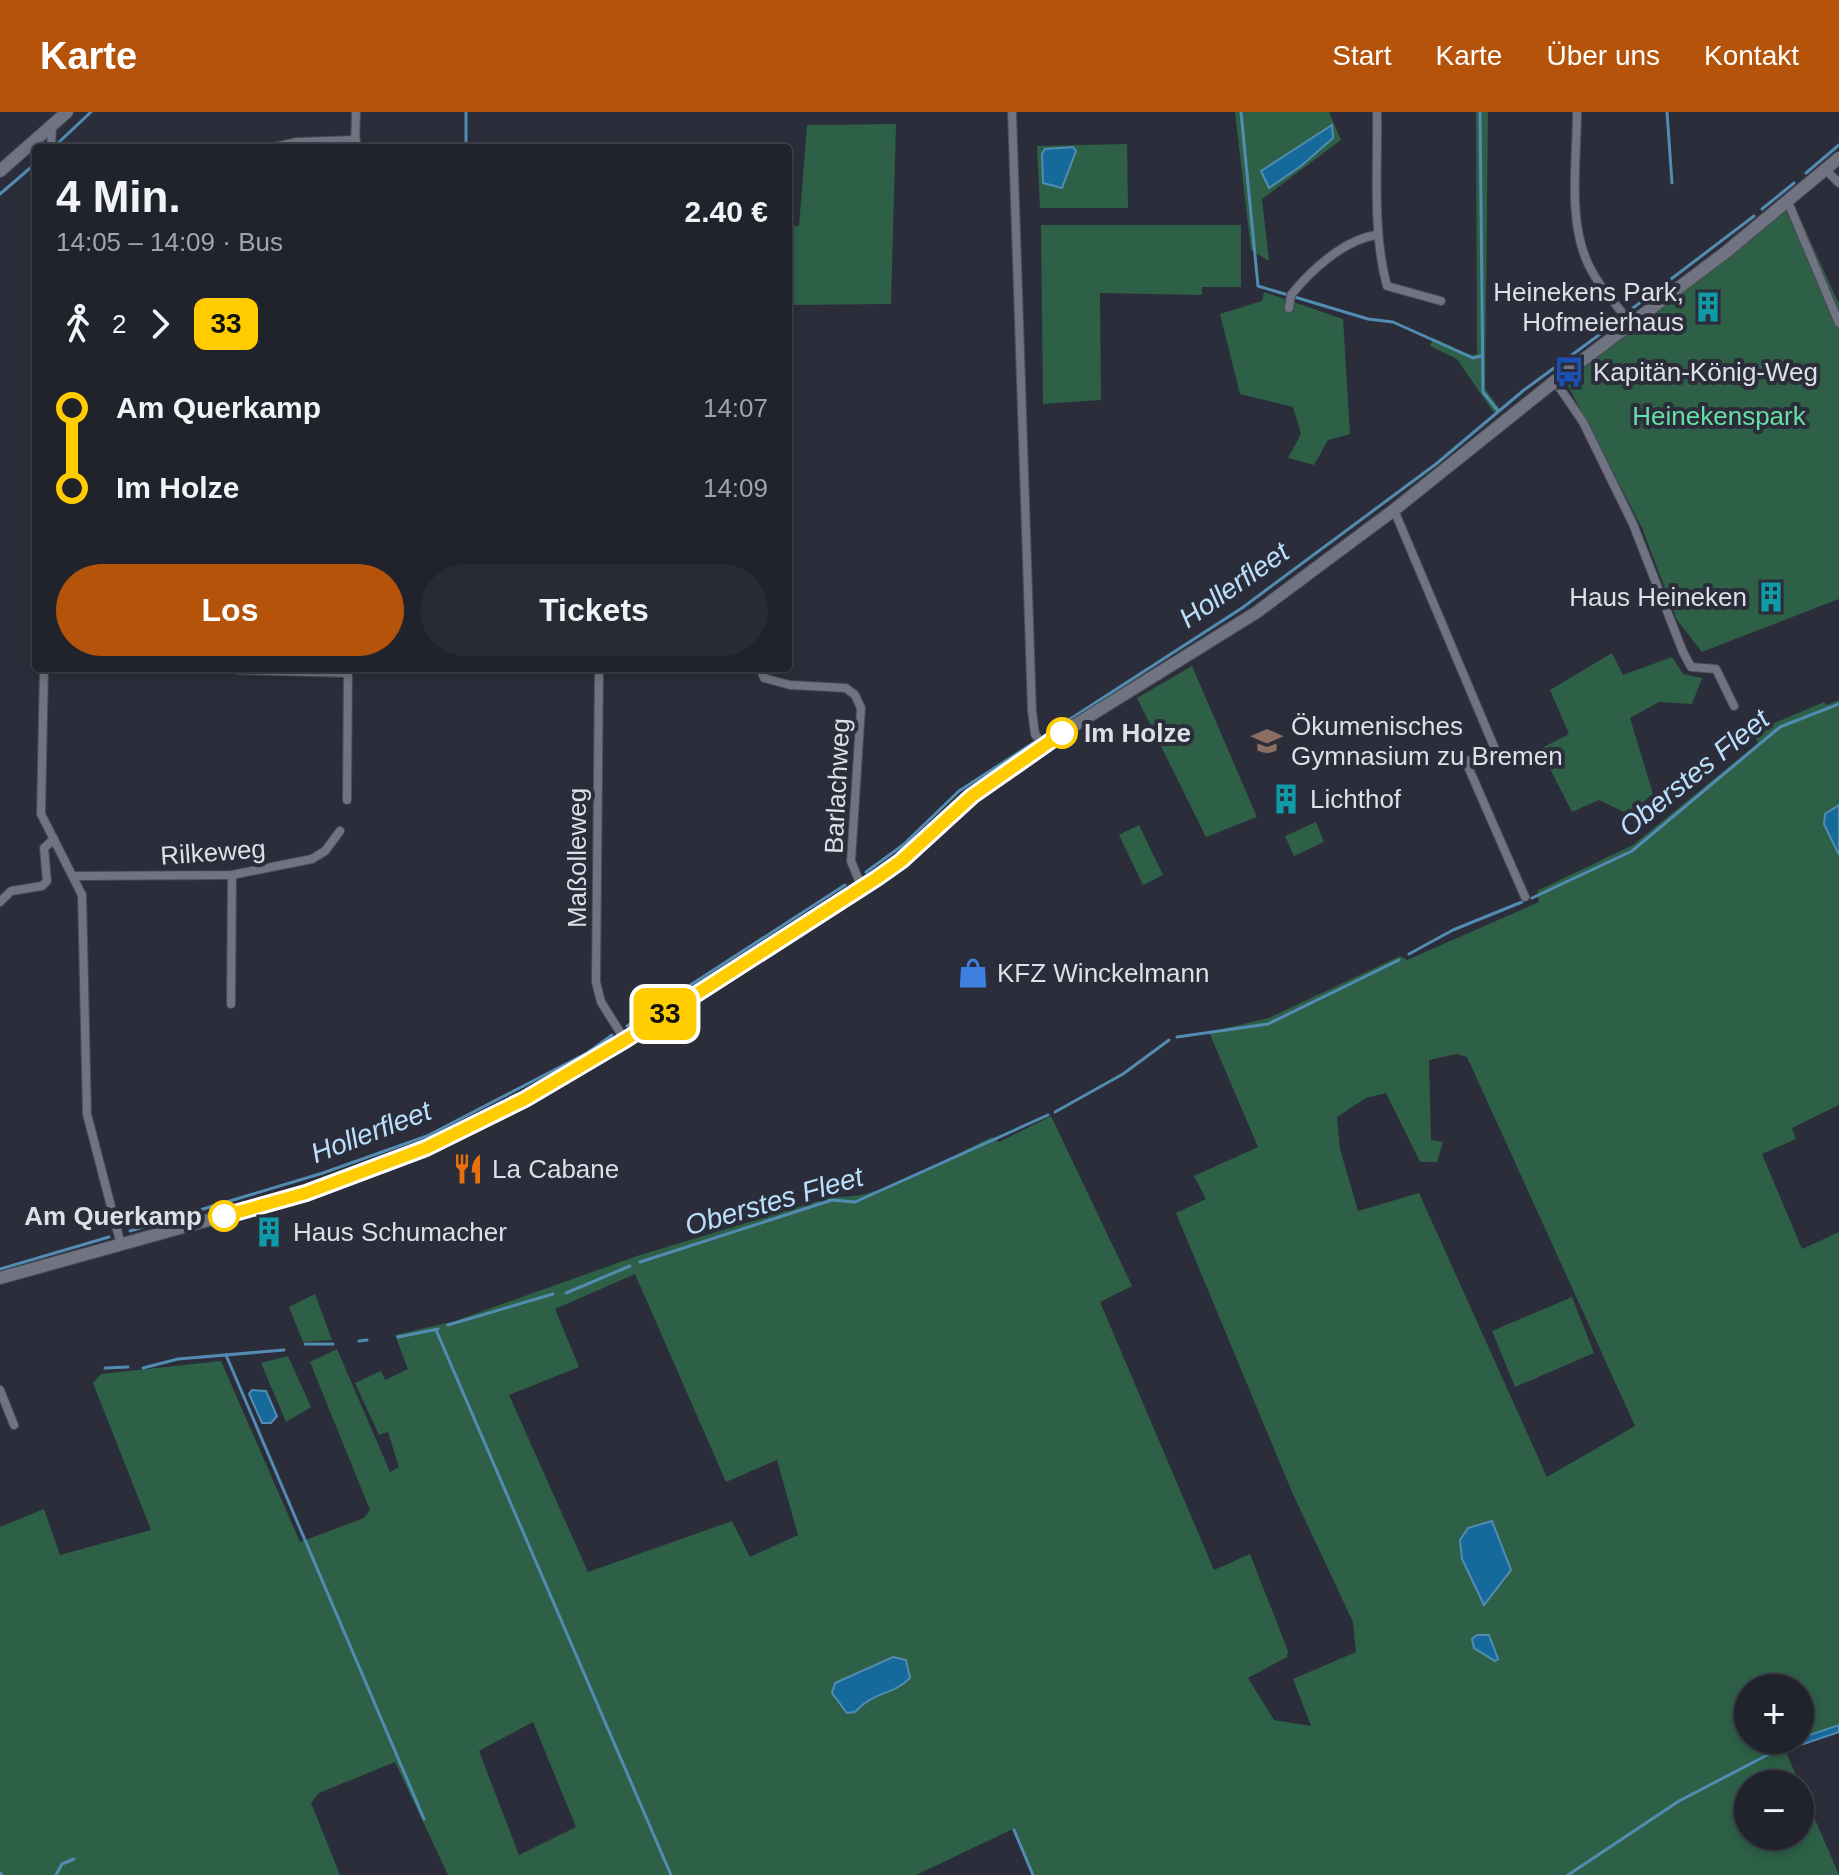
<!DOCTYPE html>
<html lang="de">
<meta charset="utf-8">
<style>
:root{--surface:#20222c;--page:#282a34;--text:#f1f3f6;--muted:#a2a4a9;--line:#3d3f48;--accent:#b45309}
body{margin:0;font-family:Helvetica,sans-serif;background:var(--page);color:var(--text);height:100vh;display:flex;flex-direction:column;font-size:30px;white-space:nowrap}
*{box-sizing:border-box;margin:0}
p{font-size:26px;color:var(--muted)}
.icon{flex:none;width:44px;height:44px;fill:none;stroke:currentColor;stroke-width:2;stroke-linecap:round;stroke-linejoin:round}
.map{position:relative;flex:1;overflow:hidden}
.drawer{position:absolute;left:32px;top:32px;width:760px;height:528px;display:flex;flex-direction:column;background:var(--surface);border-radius:8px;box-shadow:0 4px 12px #0003,0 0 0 2px var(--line)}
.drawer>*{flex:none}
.badge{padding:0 16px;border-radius:12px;font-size:28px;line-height:52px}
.controls{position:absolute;left:1734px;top:1562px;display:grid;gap:16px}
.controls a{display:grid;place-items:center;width:80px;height:80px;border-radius:50%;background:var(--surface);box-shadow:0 4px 12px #0003,0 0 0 2px var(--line);font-size:40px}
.map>.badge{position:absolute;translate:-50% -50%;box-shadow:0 0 0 4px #fff}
.legs{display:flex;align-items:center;gap:12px;height:88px;padding:0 24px;font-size:26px}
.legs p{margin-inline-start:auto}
.overview{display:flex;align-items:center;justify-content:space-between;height:136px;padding:0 24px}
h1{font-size:44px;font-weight:600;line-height:60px}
.action{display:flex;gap:16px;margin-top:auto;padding:16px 24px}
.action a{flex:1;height:92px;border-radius:48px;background:var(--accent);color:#fff;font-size:32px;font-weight:600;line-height:92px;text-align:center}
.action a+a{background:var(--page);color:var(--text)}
ul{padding:0 24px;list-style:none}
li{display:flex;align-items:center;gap:28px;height:80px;font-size:30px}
li i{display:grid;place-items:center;width:12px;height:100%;margin:0 10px;background:currentColor}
li i::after{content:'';width:20px;height:20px;margin:-10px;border:6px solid;border-radius:50%;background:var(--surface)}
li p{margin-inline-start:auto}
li:first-child i{background:linear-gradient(#0000 50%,currentColor 0)}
li:last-child i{background:linear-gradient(currentColor 50%,#0000 0)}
header{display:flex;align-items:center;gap:48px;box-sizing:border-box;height:112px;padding:0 40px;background:var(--accent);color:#fff}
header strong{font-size:38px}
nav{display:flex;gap:44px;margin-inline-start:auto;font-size:28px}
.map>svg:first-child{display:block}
.green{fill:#2d6047;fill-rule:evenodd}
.water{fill:#16699b;stroke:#528cb2;stroke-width:2}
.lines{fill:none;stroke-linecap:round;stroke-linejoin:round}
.stream{stroke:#528cb2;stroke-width:3}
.street-casing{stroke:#494a55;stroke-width:10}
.secondary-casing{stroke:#494a55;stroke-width:14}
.street{stroke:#707382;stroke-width:8}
.secondary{stroke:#707382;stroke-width:12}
.line-1-casing{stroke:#fff;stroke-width:18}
.line-1{stroke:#fc0;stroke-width:12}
.stop-1-dot{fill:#fff;stroke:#fc0;stroke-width:4}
.labels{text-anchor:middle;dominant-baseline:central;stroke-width:8;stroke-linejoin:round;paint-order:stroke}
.poi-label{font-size:26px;fill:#dedfe8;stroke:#2b2d3a;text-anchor:start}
.park-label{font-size:26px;fill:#66dfa5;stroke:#2b2d3a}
.stop-label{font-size:26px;font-weight:bold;fill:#dedfe8;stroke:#2b2d3a;text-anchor:start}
.street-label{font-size:26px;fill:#dedfe8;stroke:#2b2d3a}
.water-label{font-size:28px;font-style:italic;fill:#bbe0fd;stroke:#2b2d3a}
</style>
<header>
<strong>Karte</strong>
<nav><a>Start</a><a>Karte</a><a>Über uns</a><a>Kontakt</a></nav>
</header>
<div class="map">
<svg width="1839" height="1763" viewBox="0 0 1839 1763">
<rect width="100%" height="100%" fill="#2b2d3a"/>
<!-- green -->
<g class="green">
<polygon points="1235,0 1329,0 1341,28 1262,87 1269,149 1251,138"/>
<polygon points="1476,0 1488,0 1485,277 1500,297 1494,301 1457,247 1430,234 1433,226 1471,243 1477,242"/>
<polygon points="896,12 891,192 788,193 788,114 799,114 807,13"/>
<polygon points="1127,32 1128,96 1040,96 1037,34"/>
<polygon points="1794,93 1839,192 1839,487 1702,540 1677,508 1642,416 1566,270"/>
<polygon points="1041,113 1241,113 1241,175 1202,175 1202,183 1100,181 1101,288 1043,292"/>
<polygon points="1264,180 1343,207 1350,322 1328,328 1314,353 1288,346 1301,322 1293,295 1240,282 1220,202 1262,189"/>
<polygon points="1612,541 1623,563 1672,545 1683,562 1702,566 1692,592 1659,590 1630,606 1653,682 1628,702 1599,688 1572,700 1540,637 1569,622 1550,578"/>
<polygon points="1192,554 1257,705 1206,725 1137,586"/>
<path d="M1839 588V693L1825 702 1824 712 1839 743V993L1792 1016 1796 1027 1762 1042 1802 1137 1839 1120V1613L1800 1626V1576H1748V1628H1795L1783 1633 1839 1763H1033L1013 1717 916 1763H448L395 1650 319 1681 311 1691 340 1763H0V1415L44 1397 60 1443 151 1418 93 1271 101 1262 221 1249 300 1430 364 1406 370 1398 310 1250 337 1237 390 1360 399 1355 388 1320 379 1323 355 1271 381 1259 385 1268 408 1257 395 1223 455 1209 637 1144 835 1084C872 1092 954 1042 992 1025L999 1030 1051 1004 1132 1174 1100 1190 1214 1458 1250 1442 1288 1539 1287 1545 1248 1566 1274 1608 1311 1614 1293 1567 1356 1540 1353 1510 1292 1380 1176 1101 1206 1087 1194 1064 1258 1035 1209 920 1269 906 1400 844 1407 848 1539 790 1537 779 1633 733 1758 631 1753 620 1824 590 1826 593ZM1456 942 1467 945 1635 1314 1547 1365 1419 1081 1358 1099 1340 1037 1337 1005 1366 986 1386 981 1420 1050H1437L1443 1030 1431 1028 1429 948ZM635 1162 726 1370 777 1348 798 1423 750 1445 732 1409 588 1460 509 1283 579 1255 555 1197ZM533 1610 576 1715 519 1743 479 1639ZM1748 1672H1800V1724H1748Z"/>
<polygon points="1316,710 1324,730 1294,744 1285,724"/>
<polygon points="1139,713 1163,763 1143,773 1119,723"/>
<polygon points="315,1182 332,1228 303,1230 289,1195"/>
<polygon points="1572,1185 1594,1241 1515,1275 1492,1219"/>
<polygon points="288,1244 311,1295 286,1310 261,1251"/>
</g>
<!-- water -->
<g class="water">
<polygon points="1332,13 1333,26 1301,54 1269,76 1261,59"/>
<polygon points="1073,35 1076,39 1062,76 1043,71 1042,42 1045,37"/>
<polygon points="1839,693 1839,743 1824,712 1825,702"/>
<polygon points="252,1278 266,1279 277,1304 271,1311 262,1311 249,1282"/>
<polygon points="1492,1409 1511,1458 1484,1493 1462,1447 1460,1428 1468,1416"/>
<polygon points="1477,1523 1489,1523 1498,1547 1495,1549 1474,1536 1472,1527"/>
<path d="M893 1545 906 1548 910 1566C892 1584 875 1578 855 1600L847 1601 832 1581 835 1571Z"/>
<polygon points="1839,1613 1839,1620 1786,1638 1783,1632"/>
</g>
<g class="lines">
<!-- stream -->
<g class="stream">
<polyline points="1241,0 1258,174 1368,207 1393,210 1473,246 1481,244"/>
<polyline points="1480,0 1483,280 1498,299"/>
<polyline points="1667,0 1672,71"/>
<polyline points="57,32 91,0"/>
<polyline points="466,36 466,0"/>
<polyline points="1806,61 1839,33"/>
<polyline points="0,82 36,51"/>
<polyline points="1762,97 1794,71"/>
<polyline points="1633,196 1754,104"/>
<polyline points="866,760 903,733 959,679 1242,496 1436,352 1524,278 1618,209"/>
<polyline points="1532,786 1632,739 1780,615 1839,592"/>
<polyline points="1409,842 1453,818 1522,790"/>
<polyline points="627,914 845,773"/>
<polyline points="1177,925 1268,912 1399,848"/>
<polyline points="1055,1000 1123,962 1169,928"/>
<polyline points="130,1119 323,1061 427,1024 587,941 612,923"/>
<polyline points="640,1150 832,1088 855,1090 1048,1003"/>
<polyline points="0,1157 109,1125"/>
<polyline points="566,1181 630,1154"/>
<polyline points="448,1213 553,1182"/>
<polyline points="436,1218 671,1763"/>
<polyline points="398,1225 438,1217"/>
<polyline points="359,1229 367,1228"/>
<polyline points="305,1232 333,1232"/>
<polyline points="226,1243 424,1707"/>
<polyline points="105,1256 128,1255"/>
<polyline points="143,1256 178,1247 284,1238"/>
<polyline points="1014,1718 1033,1763"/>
<polyline points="0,1761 2,1763"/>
<polyline points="56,1763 62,1752 74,1747"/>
<polyline points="1568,1763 1679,1689 1773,1640"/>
</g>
<!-- street casing -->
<g class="street-casing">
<g id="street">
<polyline points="1012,0 1032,599 1035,622 1043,634"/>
<path d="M1377 0C1378 57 1372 119 1387 174L1441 189"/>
<path d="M1577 0C1577 46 1568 104 1586 147 1596 172 1616 192 1632 213"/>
<polyline points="51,36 52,14"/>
<polyline points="270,36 297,30 356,28"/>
<polyline points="355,36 356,0"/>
<polyline points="1826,58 1839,71"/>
<polyline points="1788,90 1839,211"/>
<path d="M1289 196 1291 183C1311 158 1344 128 1376 123"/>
<polyline points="1555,269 1583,310 1633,412 1683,540 1691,555 1716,557 1734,594"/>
<polyline points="1394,398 1495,637 1466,650 1525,785"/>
<polyline points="44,556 41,702 82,783 87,1002 121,1133"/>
<polyline points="599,556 596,870 601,890 625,928"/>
<polyline points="760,556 764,566 790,573 846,576 855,583 861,596 851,749 862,776"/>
<polyline points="238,558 348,561"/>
<polyline points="347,688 348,556"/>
<polyline points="75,764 232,763 312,747 325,739 340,719"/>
<polyline points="0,790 11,779 42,774 47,769 44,736 54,727"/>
<polyline points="231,892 232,763"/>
<polyline points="0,1278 14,1313"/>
</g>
</g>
<!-- secondary casing -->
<g class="secondary-casing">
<g id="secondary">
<polyline points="0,59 67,0"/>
<polyline points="0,1166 306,1081 426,1036 556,970 877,766 901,749 972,684 1062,621 1257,500 1394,398 1555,269 1726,140 1839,46"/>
</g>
</g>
<!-- street -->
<use href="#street" class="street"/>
<!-- secondary -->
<use href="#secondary" class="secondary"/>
</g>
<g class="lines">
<!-- line-1 casing -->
<g class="line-1-casing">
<polyline id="line-1" points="224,1104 306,1081 426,1036 525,987 625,928 877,766 901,749 972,684 1062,621"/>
</g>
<!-- line-1 -->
<use href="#line-1" class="line-1"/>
</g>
<!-- icons -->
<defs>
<g id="building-bare" transform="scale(2.4)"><path d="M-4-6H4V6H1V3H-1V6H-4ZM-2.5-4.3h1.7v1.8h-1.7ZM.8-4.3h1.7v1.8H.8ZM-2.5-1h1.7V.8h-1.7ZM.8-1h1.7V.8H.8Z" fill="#0f9aa8" stroke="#2b2d3a" stroke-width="2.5" paint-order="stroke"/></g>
<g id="bus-bare" transform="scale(2.4)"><path d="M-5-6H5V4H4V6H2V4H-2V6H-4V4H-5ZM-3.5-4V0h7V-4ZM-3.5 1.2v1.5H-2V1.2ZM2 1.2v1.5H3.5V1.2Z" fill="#1a4fb4" stroke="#2b2d3a" stroke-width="2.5" paint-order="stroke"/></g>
<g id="school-bare" transform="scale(2.4)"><path d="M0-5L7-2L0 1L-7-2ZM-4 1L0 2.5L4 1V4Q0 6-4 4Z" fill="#8d6e63" stroke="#2b2d3a" stroke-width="2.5" paint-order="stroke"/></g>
<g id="shop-bare" transform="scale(2.4)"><path d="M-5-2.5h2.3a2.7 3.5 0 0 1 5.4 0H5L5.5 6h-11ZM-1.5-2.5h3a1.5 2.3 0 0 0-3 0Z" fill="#3f7fe0" stroke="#2b2d3a" stroke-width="2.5" paint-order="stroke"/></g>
<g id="restaurant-bare" transform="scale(2.4)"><path d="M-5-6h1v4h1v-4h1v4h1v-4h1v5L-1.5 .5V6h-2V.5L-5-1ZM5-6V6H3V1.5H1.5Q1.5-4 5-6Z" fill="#e8710a" stroke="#2b2d3a" stroke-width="2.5" paint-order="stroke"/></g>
</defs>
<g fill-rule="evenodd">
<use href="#building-bare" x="1708" y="195"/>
<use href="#bus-bare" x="1569" y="260"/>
<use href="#building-bare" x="1771" y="485"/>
<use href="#school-bare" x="1267" y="629"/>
<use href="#building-bare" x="1286" y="687"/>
<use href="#shop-bare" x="973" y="861"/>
<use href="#restaurant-bare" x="468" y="1057"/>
<use href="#building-bare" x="269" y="1120"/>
</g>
<!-- markers -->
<g class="stop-1-dot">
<circle cx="1062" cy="621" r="14"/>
<circle cx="224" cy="1104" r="14"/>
</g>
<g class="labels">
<!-- poi labels -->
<g class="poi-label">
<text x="1684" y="180" text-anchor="end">Heinekens Park,<tspan x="1684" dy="30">Hofmeierhaus</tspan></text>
<text x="1593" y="260">Kapitän-König-Weg</text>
<text x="1747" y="485" text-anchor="end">Haus Heineken</text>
<text x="1291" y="614">Ökumenisches<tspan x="1291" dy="30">Gymnasium zu Bremen</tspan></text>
<text x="1310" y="687">Lichthof</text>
<text x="997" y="861">KFZ Winckelmann</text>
<text x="492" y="1057">La Cabane</text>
<text x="293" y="1120">Haus Schumacher</text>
</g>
<!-- park labels -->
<g class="park-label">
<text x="1719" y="304">Heinekenspark</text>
</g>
<!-- stop labels -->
<g class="stop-label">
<text x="1084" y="621">Im Holze</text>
<text x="202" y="1104" text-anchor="end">Am Querkamp</text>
</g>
<!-- street labels -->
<g class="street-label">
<text transform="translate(837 674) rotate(-87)">Barlachweg</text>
<text transform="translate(213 740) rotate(-4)">Rilkeweg</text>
<text transform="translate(577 746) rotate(-90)">Maßolleweg</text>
</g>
<!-- water labels -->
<g class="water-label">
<text transform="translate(1234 473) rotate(-35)">Hollerfleet</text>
<text transform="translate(1694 661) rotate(-39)">Oberstes Fleet</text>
<text transform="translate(371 1020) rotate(-21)">Hollerfleet</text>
<text transform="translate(774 1089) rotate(-16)">Oberstes Fleet</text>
</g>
</g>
</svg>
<div class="controls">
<a>+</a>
<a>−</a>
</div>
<b class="badge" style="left:665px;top:902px;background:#fc0;color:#111">33</b>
<section class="drawer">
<div class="overview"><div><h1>4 Min.</h1><p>14:05 – 14:09 · Bus</p></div><b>2.40 €</b></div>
<div class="legs"><svg class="icon" aria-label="walk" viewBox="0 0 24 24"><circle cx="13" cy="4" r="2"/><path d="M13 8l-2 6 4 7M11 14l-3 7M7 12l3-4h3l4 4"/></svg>2<svg class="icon" aria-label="forward" viewBox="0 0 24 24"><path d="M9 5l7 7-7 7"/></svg><b class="badge" style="background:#fc0;color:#111">33</b></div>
<ul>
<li><i style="color:#fc0"></i><b>Am Querkamp</b><p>14:07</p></li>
<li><i style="color:#fc0"></i><b>Im Holze</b><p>14:09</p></li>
</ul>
<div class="action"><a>Los</a><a>Tickets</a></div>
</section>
</div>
